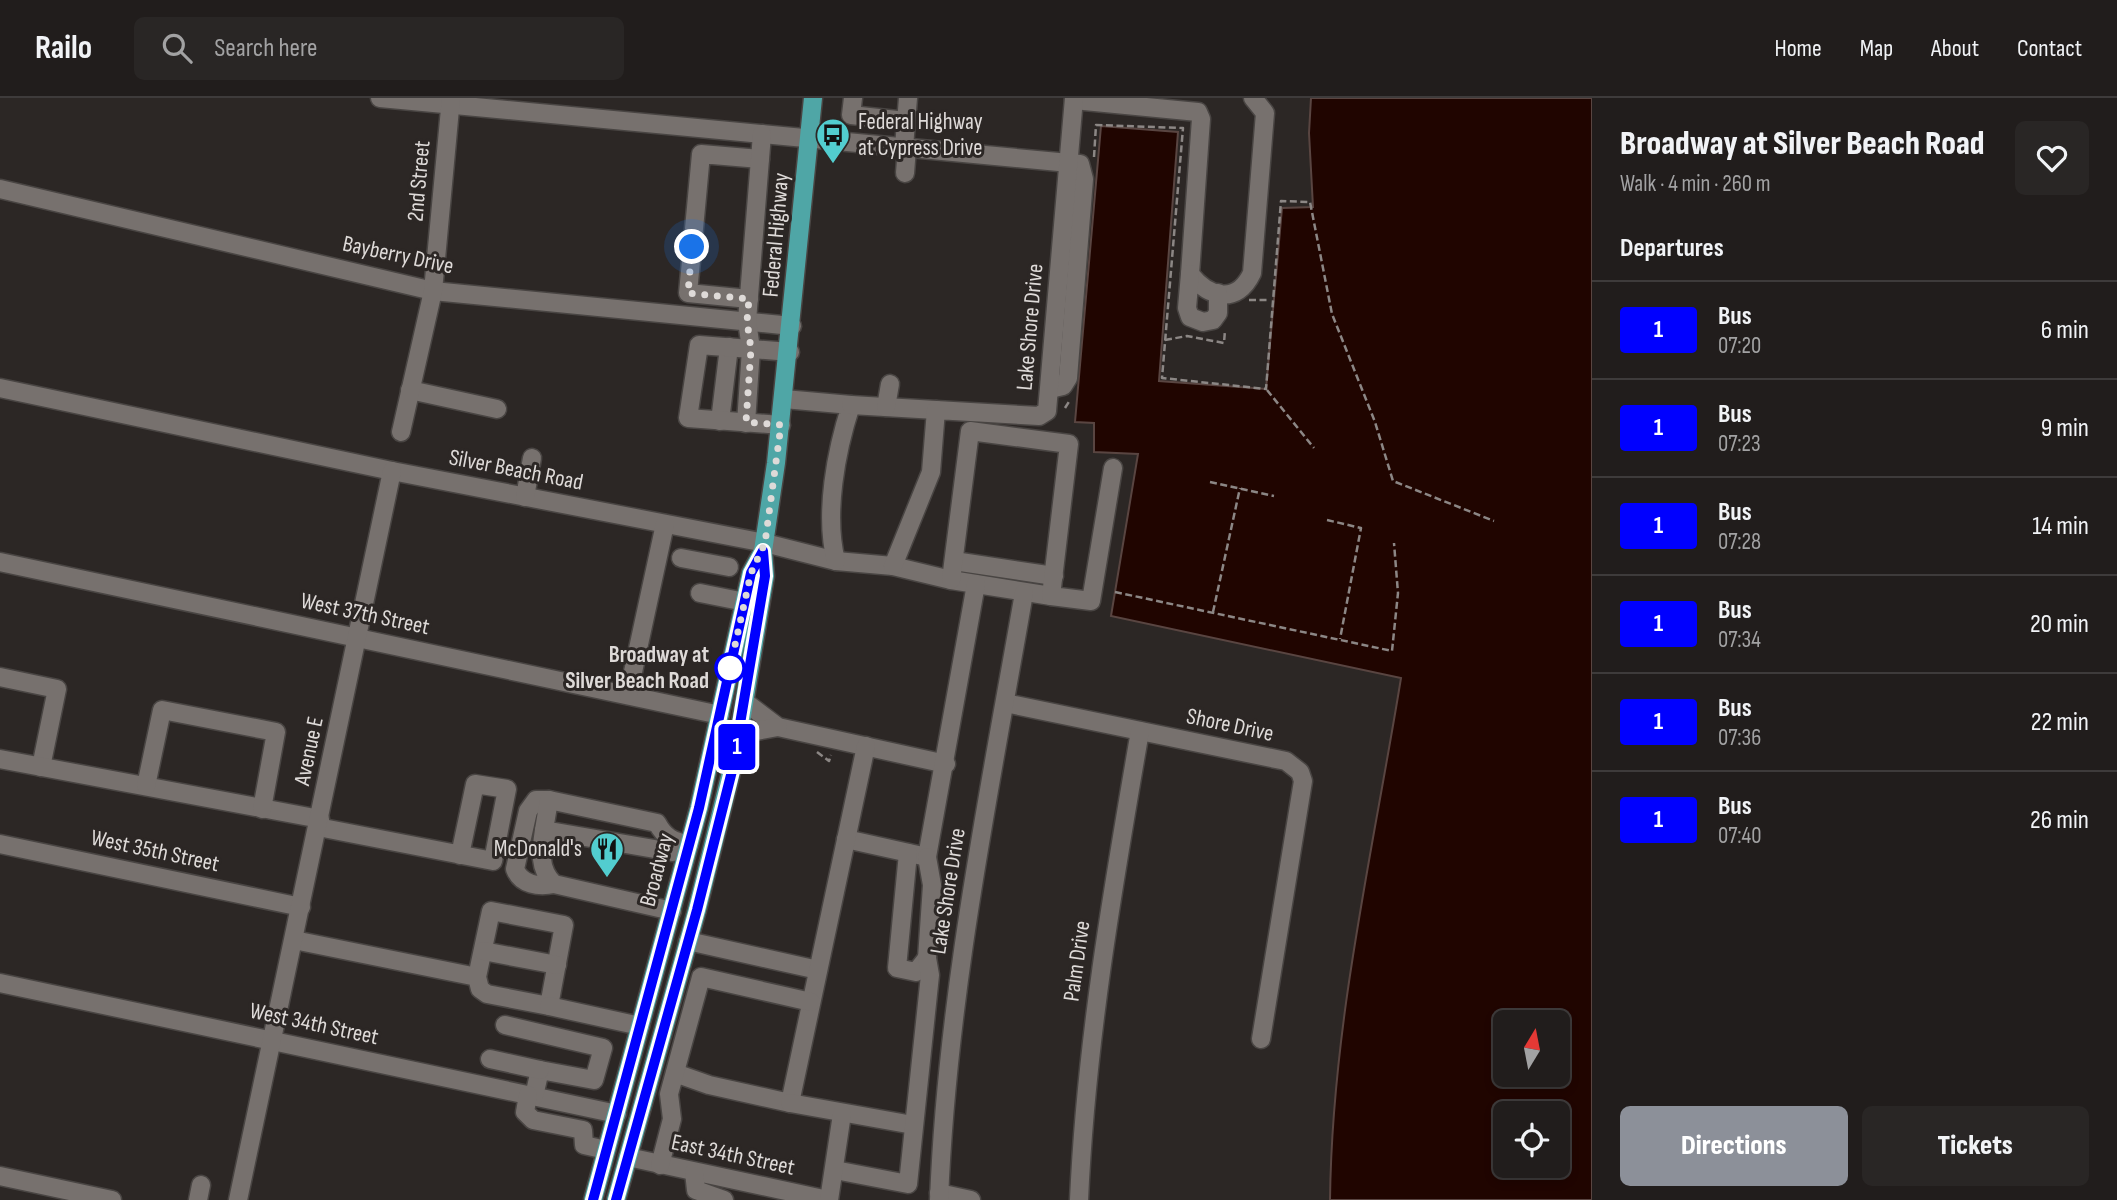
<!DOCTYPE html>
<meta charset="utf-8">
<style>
:root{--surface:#211d1c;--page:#292625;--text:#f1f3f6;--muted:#a2a2a3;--line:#3e3b3b;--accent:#8c9099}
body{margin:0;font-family:"Sofia Sans Condensed",sans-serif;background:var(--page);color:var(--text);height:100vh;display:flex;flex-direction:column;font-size:26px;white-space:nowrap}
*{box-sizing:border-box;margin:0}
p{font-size:23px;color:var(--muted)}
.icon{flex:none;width:38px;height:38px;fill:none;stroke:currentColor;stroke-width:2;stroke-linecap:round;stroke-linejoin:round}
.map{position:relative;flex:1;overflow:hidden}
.sheet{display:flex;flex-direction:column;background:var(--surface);width:525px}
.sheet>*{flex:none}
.badge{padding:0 14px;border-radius:5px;font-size:24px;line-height:46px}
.needle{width:46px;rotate:10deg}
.tools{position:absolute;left:1493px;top:912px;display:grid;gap:14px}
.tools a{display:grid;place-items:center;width:77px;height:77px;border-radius:10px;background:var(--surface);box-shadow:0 4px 10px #0003,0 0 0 2px var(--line);font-size:35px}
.you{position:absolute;width:35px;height:35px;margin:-18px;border:5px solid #fff;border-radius:50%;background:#1a73e8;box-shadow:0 0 0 10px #1a73e833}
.map>.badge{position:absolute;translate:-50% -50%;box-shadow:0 0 0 4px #fff}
h2{padding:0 28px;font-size:26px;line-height:63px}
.round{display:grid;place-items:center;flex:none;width:74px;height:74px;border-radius:10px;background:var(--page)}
.headline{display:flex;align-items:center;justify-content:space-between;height:119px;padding:0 28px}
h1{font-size:33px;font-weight:800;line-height:52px}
.action{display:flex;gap:14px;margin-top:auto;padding:14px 28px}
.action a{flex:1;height:80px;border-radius:10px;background:var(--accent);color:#fff;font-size:28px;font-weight:800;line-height:80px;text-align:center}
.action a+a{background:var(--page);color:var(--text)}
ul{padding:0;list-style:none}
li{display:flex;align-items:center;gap:21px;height:98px;padding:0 28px;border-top:2px solid var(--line)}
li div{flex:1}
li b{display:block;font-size:26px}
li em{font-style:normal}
li .badge{min-width:77px;font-weight:700;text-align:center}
header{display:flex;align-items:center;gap:42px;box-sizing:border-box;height:98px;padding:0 35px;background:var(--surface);border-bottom:2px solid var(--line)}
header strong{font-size:33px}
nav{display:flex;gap:38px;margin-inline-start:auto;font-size:24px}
.search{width:490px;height:63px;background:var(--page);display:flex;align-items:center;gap:18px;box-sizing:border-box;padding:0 24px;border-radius:10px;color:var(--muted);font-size:26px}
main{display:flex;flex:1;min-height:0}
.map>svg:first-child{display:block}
.water{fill:#200500;stroke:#594541;stroke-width:2;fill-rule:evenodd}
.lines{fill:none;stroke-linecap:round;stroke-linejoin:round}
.minor-casing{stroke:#494543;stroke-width:21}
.major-casing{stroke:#494543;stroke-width:21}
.path{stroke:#8c8785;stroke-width:2.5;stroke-dasharray:7 3.5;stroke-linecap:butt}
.minor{stroke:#77716e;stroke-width:18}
.major{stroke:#4fa6a6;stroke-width:18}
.line-casing{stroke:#fff;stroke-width:16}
.line{stroke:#00f;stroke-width:10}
.walk{stroke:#dedad8;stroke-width:7;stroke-dasharray:0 12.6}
.stop-dot{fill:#fff;stroke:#00f;stroke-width:3.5}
.labels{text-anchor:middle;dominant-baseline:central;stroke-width:6;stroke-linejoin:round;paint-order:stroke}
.poi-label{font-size:23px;fill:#dedad8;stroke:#2c2725;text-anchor:start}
.street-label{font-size:23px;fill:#dedad8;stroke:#2c2725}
.stop-label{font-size:23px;font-weight:bold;fill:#dedad8;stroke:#2c2725;text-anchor:end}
</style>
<header>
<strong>Railo</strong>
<div class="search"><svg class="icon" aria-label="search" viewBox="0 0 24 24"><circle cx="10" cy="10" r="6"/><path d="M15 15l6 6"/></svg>Search here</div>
<nav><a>Home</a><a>Map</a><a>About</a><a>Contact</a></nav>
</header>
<main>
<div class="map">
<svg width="1592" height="1102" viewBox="0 0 1592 1102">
<rect width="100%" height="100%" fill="#2c2725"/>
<!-- water -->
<path class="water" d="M1311 0H1592V1102H1330C1332 926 1373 753 1401 580L1111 518 1138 356 1094 354V325L1075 324 1101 28 1178 34 1159 283 1266 291 1282 110 1313 109 1309 35ZM1505 924H1558V976H1505ZM1505 1015H1558V1068H1505Z"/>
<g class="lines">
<!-- minor casing -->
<g class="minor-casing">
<g id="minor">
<polyline points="380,0 1080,66 1084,81 1068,280 1063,288 1050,291"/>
<polyline points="853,0 851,17 906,23"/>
<path d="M1074 2 1198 14 1201 21 1190 176C1209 200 1237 207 1252 175L1265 15 1253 0"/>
<polyline points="904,49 908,0"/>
<polyline points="905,75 907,50"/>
<polyline points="0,91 433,193 792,228"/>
<polyline points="1190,176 1187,210 1190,219 1203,224 1213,222 1218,215 1218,195"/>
<polyline points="749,201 688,195 701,56 760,61"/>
<polyline points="0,290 392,373 765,445 836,463 893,468 951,482 1051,498"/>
<polyline points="410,292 497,311"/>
<path d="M784 301 851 307C836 353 824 416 836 463"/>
<polyline points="851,307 936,312"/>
<polyline points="886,309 890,286"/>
<polyline points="720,323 729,249"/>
<polyline points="746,325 751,251 747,223 762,36"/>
<polyline points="781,327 688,320 699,247 790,254"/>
<polyline points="401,334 433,193 451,0"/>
<polyline points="525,399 532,360"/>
<polyline points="681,460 729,469"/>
<polyline points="954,463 1054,478"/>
<polyline points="0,464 720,617"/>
<polyline points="893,468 931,374 936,312 1039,318 1047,313 1074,0"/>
<polyline points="951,482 970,333 1069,346 1051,498 1091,503 1113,370"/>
<polyline points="700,495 745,504"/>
<polyline points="0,579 57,591 41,669"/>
<polyline points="628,597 665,426"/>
<polyline points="745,604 778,629 946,666"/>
<polyline points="1005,605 1286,663 1300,674 1303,683 1261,941"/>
<polyline points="739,636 778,629"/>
<polyline points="0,661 320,721"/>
<polyline points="146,688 162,612 276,634 262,711"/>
<path d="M549 702H536L528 713 515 771C521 787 539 789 554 786"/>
<polyline points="318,729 493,763 507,691 475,686 460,757"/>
<path d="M544 732C541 751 538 771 554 786L672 813"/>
<polyline points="846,741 927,759 976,486"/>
<path d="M679 745 672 754 544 732 549 702 657 725C665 740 673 743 689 747"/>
<polyline points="0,746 301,809"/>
<polyline points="908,755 897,870 916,874 927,860"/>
<polyline points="294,842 477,879 491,813 564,827 549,908 487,896 480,891 477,879"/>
<polyline points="688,843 818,872"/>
<polyline points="483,853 557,867"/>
<polyline points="0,885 617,1016"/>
<polyline points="549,908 640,928"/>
<polyline points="505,927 603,950 594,982 540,972 534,998"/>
<polyline points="490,961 540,972"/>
<polyline points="675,975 709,987 790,1005 866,648"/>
<polyline points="528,997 525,1014 533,1022 583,1032 584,1047 606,1052"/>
<polyline points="790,1005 913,1027"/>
<polyline points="628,1059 828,1102"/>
<polyline points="660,1067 672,1021 669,996 701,879 811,904"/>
<polyline points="835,1072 908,1086 930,877 927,860 932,787 927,759"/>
<polyline points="694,1074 696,1092 724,1102"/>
<polyline points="0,1078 112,1102"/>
<polyline points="939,1095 971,1102"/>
<polyline points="198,1102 201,1087"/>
<polyline points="238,1102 392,373"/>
<polyline points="829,1102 842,1016"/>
<path d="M939 1102C947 897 989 696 1024 495"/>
<path d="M1079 1102C1086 943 1113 789 1140 633"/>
</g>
</g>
<!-- major casing -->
<g class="major-casing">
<g id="major">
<polyline points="593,1102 699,710 751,475 763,453 776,365 813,0"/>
<polyline points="616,1102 697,812 736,654 765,478 763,453"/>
</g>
</g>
<!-- path -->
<g class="path">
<polyline points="1094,59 1096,27 1183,30 1162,280 1266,291 1281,103 1310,104 1332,216 1375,324 1393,383 1494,423"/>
<polyline points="1249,202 1270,202"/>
<polyline points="1165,242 1187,238 1224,245 1225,232"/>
<polyline points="1267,292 1314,350"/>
<polyline points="1065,310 1070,302"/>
<polyline points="1210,384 1274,398"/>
<polyline points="1327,422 1361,430 1340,541"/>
<polyline points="1115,494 1392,553 1398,495 1394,445"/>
<polyline points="1213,514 1240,390"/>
<polyline points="817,654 829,663 831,657"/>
</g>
<!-- minor -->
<use href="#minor" class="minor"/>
<!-- major -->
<use href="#major" class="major"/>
</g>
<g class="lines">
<!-- line casing -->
<g class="line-casing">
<polyline id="line" points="593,1102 699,710 751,475 763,453 765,478 732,673 697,812 616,1102"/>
</g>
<!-- line -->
<use href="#line" class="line"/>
<!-- walk -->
<polyline class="walk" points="692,149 688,195 749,201 747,223 751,251 746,324 781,327 765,445 751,475 730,570"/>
</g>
<!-- icons -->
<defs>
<g id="bus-pin" transform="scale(1.75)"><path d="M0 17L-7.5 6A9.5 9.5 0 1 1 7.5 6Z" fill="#52cdcf" stroke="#2c2725"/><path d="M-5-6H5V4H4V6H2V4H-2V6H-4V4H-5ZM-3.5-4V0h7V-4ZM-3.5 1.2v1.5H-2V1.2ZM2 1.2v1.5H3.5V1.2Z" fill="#111"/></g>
<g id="restaurant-pin" transform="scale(1.75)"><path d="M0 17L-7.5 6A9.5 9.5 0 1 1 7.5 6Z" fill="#52cdcf" stroke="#2c2725"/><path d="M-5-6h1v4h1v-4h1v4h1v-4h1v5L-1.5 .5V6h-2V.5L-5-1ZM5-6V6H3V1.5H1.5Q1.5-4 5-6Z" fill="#111"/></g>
</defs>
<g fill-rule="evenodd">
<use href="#bus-pin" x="833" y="37"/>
<use href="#restaurant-pin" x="607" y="751"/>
</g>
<!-- markers -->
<circle class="stop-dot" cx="730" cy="570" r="14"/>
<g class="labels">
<!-- poi labels -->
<g class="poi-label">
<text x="858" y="24">Federal Highway<tspan x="858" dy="26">at Cypress Drive</tspan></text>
<text x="582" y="751" text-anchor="end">McDonald's</text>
</g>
<!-- street labels -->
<g class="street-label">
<text transform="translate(419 83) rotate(-85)">2nd Street</text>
<text transform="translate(776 137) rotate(-85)">Federal Highway</text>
<text transform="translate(398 157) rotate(12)">Bayberry Drive</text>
<text transform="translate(1030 229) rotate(-85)">Lake Shore Drive</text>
<text transform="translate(516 372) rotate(11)">Silver Beach Road</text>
<text transform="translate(365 516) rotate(12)">West 37th Street</text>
<text transform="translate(1230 627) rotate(12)">Shore Drive</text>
<text transform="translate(309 653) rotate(-78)">Avenue E</text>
<text transform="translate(155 753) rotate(12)">West 35th Street</text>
<text transform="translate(657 772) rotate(-75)">Broadway</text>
<text transform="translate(948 793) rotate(-81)">Lake Shore Drive</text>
<text transform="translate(1077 863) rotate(-82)">Palm Drive</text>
<text transform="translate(314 926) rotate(12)">West 34th Street</text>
<text transform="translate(733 1057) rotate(12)">East 34th Street</text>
</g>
<!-- stop labels -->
<g class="stop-label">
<text x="709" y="557">Broadway at<tspan x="709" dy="26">Silver Beach Road</tspan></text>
</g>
</g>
</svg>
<div class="tools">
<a><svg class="needle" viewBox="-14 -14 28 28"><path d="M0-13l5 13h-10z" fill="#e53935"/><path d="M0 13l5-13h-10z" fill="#a2a2a3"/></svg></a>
<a><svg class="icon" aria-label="locate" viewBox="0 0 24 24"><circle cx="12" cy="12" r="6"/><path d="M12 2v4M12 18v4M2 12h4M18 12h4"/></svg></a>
</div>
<div class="you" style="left:692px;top:149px"></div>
<b class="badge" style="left:737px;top:649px;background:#00f;color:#fff">1</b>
</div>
<section class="sheet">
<div class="headline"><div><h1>Broadway at Silver Beach Road</h1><p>Walk · 4 min · 260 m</p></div><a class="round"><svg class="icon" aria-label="heart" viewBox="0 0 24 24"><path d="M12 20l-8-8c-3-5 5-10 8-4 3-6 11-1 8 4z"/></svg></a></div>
<h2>Departures</h2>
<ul>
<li><span class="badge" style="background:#00f;color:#fff">1</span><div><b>Bus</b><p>07:20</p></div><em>6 min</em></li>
<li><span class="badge" style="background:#00f;color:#fff">1</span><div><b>Bus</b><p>07:23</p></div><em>9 min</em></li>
<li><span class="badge" style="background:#00f;color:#fff">1</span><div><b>Bus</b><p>07:28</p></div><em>14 min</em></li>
<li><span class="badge" style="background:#00f;color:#fff">1</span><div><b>Bus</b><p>07:34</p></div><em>20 min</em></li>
<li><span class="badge" style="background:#00f;color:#fff">1</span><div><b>Bus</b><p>07:36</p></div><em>22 min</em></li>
<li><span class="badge" style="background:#00f;color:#fff">1</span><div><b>Bus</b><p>07:40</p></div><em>26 min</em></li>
</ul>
<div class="action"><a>Directions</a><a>Tickets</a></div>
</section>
</main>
